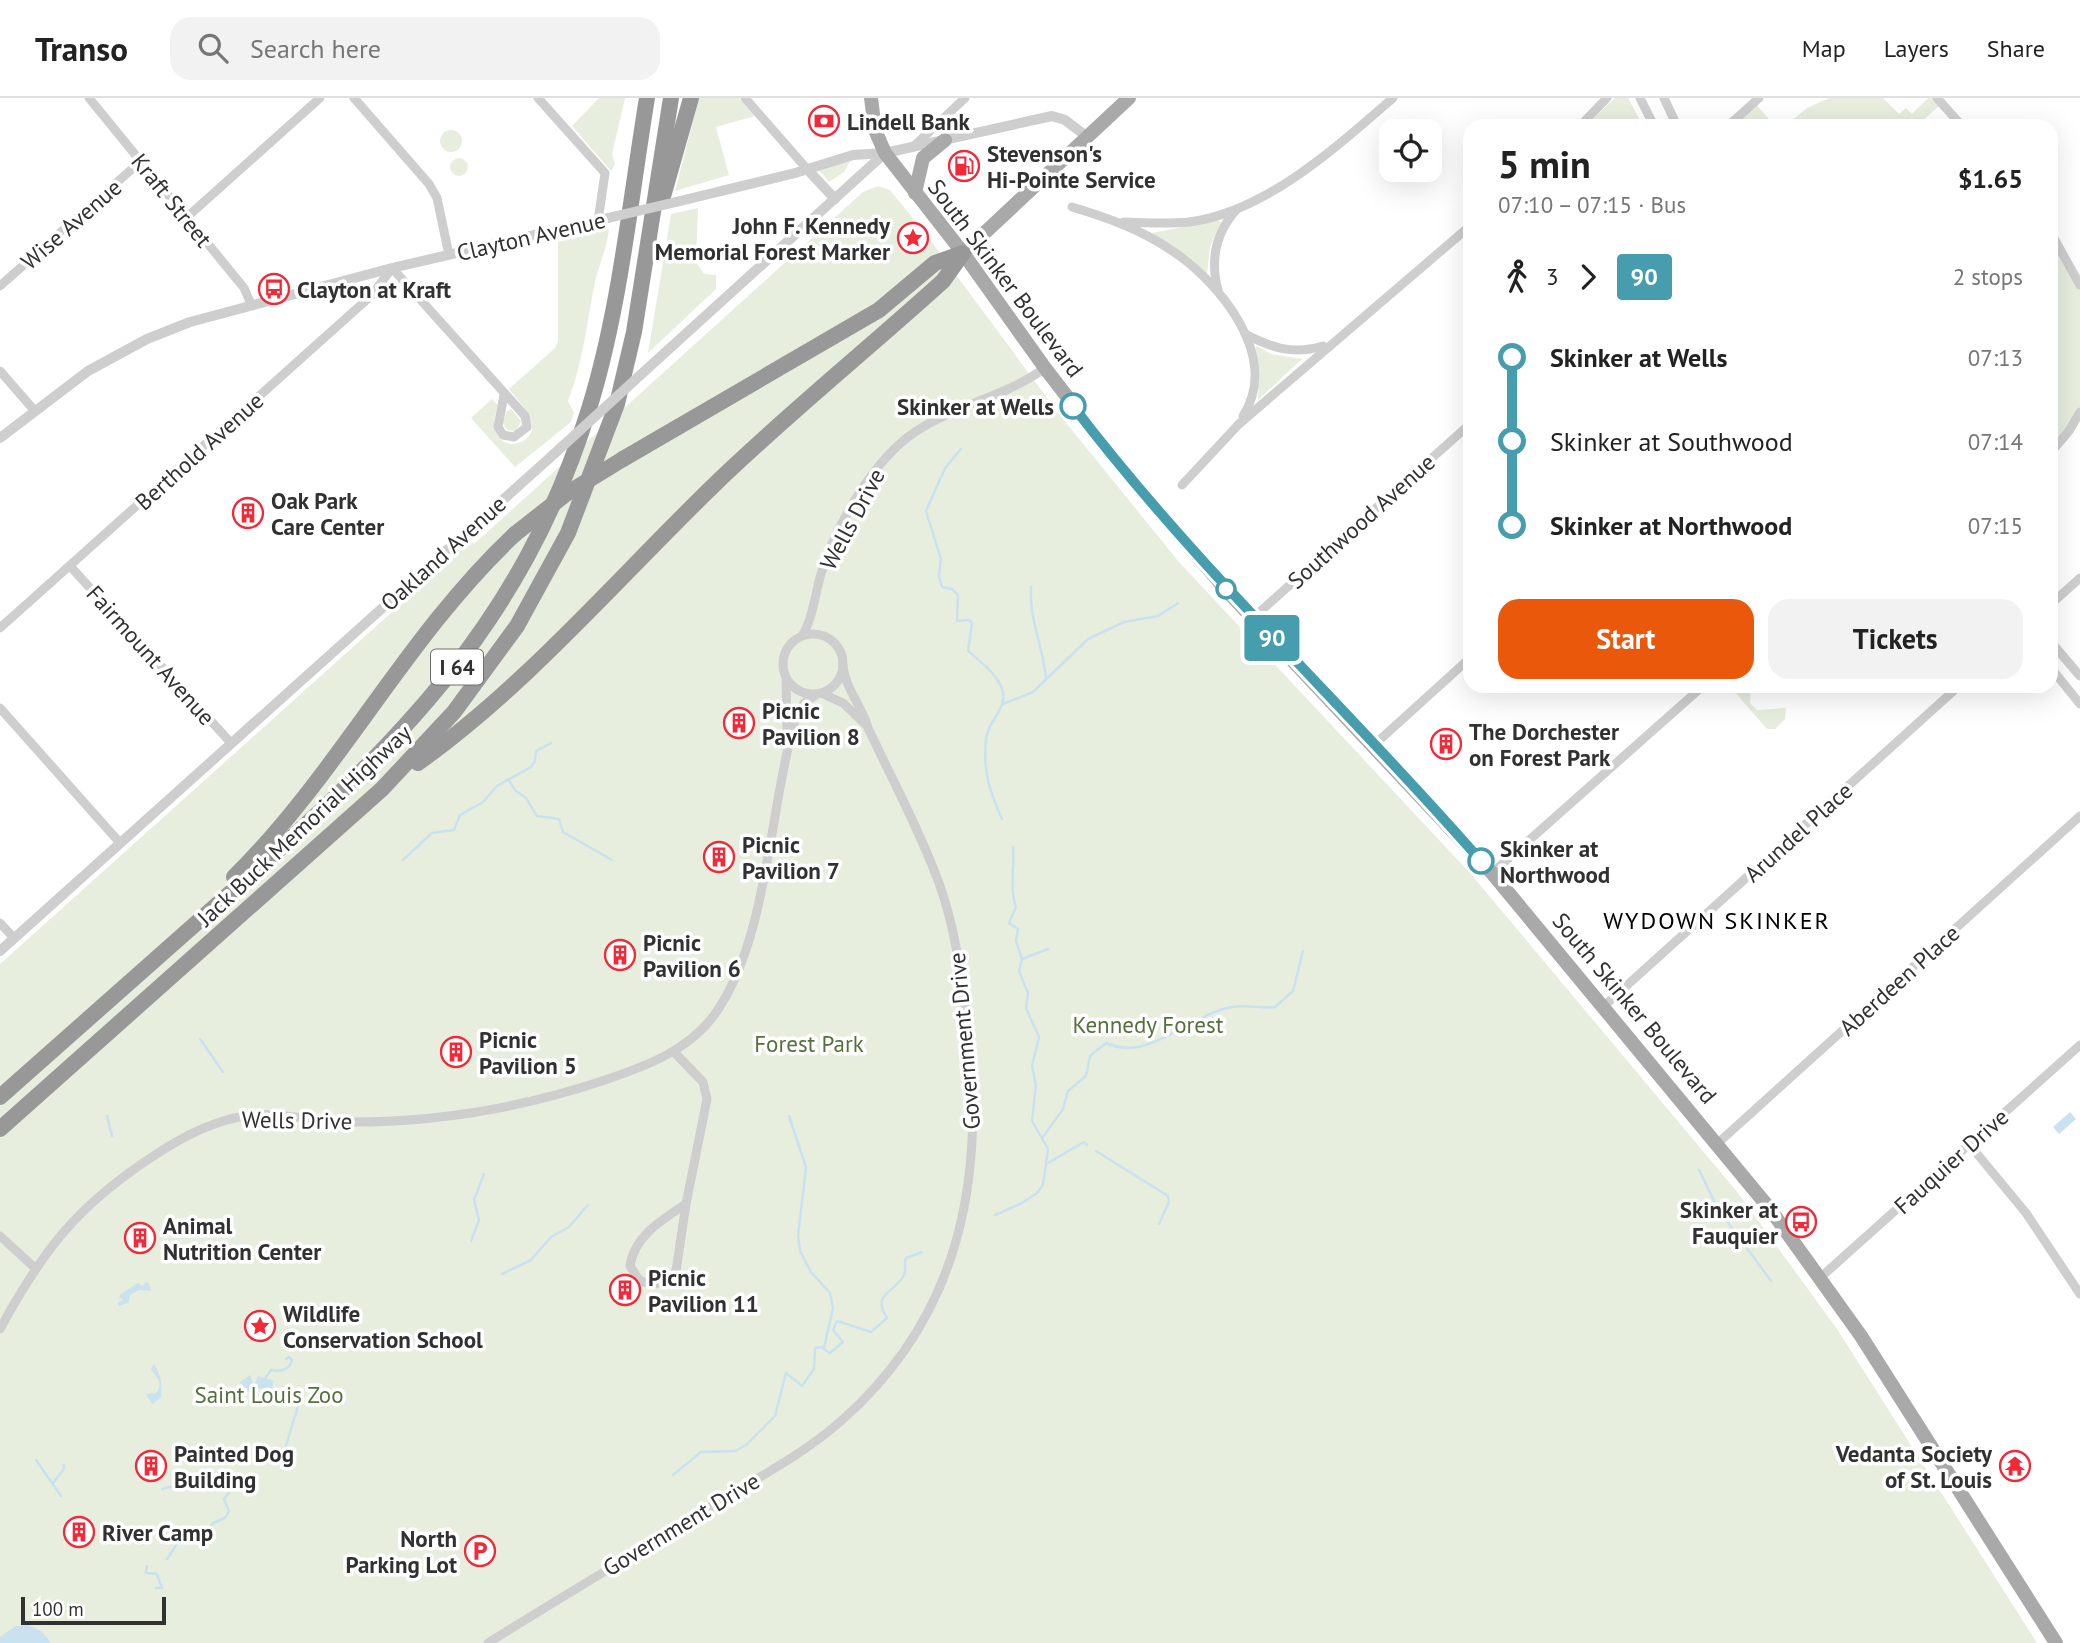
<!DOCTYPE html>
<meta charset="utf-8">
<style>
:root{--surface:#fff;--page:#f2f2f2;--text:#222;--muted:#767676;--line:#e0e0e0;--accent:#ea580c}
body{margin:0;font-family:"PT Sans",sans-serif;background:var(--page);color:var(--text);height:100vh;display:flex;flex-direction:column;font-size:26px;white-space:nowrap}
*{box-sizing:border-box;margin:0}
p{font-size:23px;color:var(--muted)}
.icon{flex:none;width:38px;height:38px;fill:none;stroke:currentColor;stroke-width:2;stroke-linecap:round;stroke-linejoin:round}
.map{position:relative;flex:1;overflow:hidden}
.details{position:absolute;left:1463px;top:21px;width:595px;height:574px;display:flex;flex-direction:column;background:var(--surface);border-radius:21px;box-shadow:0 7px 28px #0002}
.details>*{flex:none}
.badge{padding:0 14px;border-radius:5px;font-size:24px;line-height:46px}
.fabs{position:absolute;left:1379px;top:21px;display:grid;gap:14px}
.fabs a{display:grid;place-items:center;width:63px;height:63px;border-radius:14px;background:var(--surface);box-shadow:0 7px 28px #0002;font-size:35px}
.scale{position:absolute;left:21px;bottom:18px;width:145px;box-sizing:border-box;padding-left:7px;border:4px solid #313131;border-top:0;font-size:19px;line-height:24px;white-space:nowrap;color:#313131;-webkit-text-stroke:5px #fff;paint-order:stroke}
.map>.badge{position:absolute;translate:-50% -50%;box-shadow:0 0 0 4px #fff}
.legs{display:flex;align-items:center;gap:10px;height:77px;padding:0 35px;font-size:23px}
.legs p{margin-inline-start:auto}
.overview{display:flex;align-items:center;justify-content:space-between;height:119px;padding:0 35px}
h1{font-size:38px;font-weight:700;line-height:52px}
.button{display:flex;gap:14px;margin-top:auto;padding:14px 35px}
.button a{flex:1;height:80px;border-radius:21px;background:var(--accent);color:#fff;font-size:28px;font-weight:700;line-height:80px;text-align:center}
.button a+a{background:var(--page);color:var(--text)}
ul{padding:0 35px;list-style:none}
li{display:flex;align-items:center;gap:24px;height:84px;font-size:26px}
li i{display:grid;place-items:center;width:10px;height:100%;margin:0 9px;background:currentColor}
li i::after{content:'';width:18px;height:18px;margin:-9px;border:5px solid;border-radius:50%;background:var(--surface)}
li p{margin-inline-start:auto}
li:first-child i{background:linear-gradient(#0000 50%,currentColor 0)}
li:last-child i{background:linear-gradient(currentColor 50%,#0000 0)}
header{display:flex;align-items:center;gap:42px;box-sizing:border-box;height:98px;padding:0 35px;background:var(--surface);border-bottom:2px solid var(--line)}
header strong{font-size:33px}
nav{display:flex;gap:38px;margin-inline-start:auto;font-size:24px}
.search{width:490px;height:63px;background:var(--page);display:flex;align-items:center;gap:18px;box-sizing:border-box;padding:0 24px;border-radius:21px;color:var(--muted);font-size:26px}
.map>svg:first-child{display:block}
.green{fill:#e7eede}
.water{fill:#cae1ef}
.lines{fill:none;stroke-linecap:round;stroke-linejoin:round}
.stream{stroke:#cae1ef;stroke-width:2.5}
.minor{stroke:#cecece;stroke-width:9}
.tertiary{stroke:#cecece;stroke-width:10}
.primary{stroke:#a9a9a9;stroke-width:14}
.motorway{stroke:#989898;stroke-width:16}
.tertiary-bridge{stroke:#cecece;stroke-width:10}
.motorway-bridge{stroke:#989898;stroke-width:16}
.line-1-casing{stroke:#fff;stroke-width:16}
.line-1{stroke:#469dad;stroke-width:10}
.stop-1-dot{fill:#fff;stroke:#469dad;stroke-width:3.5}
.labels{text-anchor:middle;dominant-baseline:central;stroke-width:7;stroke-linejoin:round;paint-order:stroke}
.shield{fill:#fff;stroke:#6f6f6f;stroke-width:2}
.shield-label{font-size:21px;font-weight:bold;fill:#313131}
.poi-label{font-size:23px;font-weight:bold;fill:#313131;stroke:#fff;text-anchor:start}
.street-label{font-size:23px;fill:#313131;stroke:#fff}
.stop-label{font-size:23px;font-weight:bold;fill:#313131;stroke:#fff;text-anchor:end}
.park-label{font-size:23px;fill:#54703b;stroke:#fff}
.neighbourhood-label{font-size:24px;letter-spacing:2px;fill:#000;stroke:#fff}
</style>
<header>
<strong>Transo</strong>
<div class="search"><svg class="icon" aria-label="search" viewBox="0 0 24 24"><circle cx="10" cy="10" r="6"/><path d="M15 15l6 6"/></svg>Search here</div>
<nav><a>Map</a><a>Layers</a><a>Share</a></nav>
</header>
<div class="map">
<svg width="2080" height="1545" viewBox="0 0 2080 1545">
<rect width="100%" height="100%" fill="#fff"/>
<!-- green -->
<g class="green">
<polygon points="599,0 625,0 612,56 615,66 611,73 572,28"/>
<polygon points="699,0 739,0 755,18 716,29 729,77 675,93"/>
<polygon points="1615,0 1628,0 1643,28 1586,28"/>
<polygon points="1829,0 1883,0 1899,16 1906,10 1912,16 1928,0 1937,0 1942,5 1917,28 1785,28 1807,10"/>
<polygon points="1754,4 1775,28 1728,28"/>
<circle cx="451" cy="43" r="11"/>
<circle cx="459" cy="69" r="9"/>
<polygon points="850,63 844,74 829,84 818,71"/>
<polygon points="878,88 890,92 928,139 1059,316 1179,464 1470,775 1738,1095 1837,1231 2037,1545 0,1545 0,866 471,443 474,446 863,94"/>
<polygon points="698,110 696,164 704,176 716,177 716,191 648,255 671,116"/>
<polygon points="1218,122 1221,124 1210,149 1207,177 1152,135"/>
<path d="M609 131C607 150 599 166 595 184 587 223 583 265 568 303L574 315 571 324 515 369 471 320 492 301 498 307C492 323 491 345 514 346 551 337 521 306 509 291L555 250 558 243V144Z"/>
<polygon points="2051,135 2080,187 2080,314 2051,353"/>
<polygon points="1257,248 1271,256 1302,261 1258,302 1259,273 1254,251"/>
<polygon points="511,311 521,323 516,333 507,332 503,325 506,314"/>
<polygon points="1732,588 1751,588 1750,605 1757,612 1786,610 1785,621 1775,631 1767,631 1731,590"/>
</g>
<!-- water -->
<g class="water">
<polygon points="2070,1014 2076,1021 2059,1036 2053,1029"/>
<polygon points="145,1184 149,1185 151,1193 139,1192 131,1196 128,1205 119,1208 117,1205 124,1202 119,1199 121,1196 138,1185 143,1188"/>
<path d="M154 1266C162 1278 162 1287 161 1300L152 1306 146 1296 156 1295C164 1285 157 1280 151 1271Z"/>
<polygon points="250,1277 254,1287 258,1278 274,1283 272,1289 285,1296 284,1301 273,1299 261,1290 244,1295 240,1284"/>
<polygon points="28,1527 41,1533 51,1545 0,1545 0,1539 16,1528"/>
</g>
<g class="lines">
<!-- stream -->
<g class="stream">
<path d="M961 351 945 370 926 413 941 461 939 478 942 489 952 491 958 497 957 523 969 522 972 525 968 553C981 564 1010 585 1002 606 998 619 988 626 986 641 983 673 989 692 1002 721"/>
<path d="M1031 489C1029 522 1043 548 1046 580"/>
<polyline points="1003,606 1033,594 1088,541 1124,524 1158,518 1178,505"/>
<polyline points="508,681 515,692 526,700 537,718 559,721 563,734 612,762"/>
<polyline points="403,762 432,735 454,732 460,717 483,704 497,688 531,669 535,663 536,653 551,645"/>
<polyline points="1022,861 1048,851"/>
<polyline points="200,941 223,974"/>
<polyline points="107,1018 112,1038"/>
<polyline points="789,1018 806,1069 798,1138 800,1153 811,1174 830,1195 833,1210 824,1250"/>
<path d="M1043 1039 1063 1011 1068 993 1086 978 1090 958 1106 945C1149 965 1188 917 1232 909 1246 906 1261 911 1275 909L1293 893 1303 853"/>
<polyline points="1096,1053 1168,1098 1169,1104 1159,1126"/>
<polyline points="1048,1065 1084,1044 1087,1047"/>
<polyline points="1699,1072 1718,1111 1771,1183"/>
<path d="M995 1117 1022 1105 1037 1095 1043 1087 1048 1051 1032 1023 1036 987 1032 968 1039 939 1026 910 1028 895 1019 873 1022 861 1016 843 1018 831 1009 825 1016 809C1009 789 1015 771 1013 749"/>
<polyline points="471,1143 479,1122 474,1102 484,1076"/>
<polyline points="502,1176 531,1162 551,1139 569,1129 588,1107"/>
<path d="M266 1279 271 1272C280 1274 290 1272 292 1262L289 1259 286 1261"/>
<polyline points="36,1362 61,1398"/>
<polyline points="281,1364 302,1295"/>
<path d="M673 1377 701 1354 735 1353 746 1347 775 1318 786 1275 802 1288 814 1271 815 1250 821 1249 830 1255 843 1244 833 1232 837 1223 871 1234 887 1220C871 1195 895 1195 904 1177 907 1171 903 1166 906 1160L922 1154"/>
<polyline points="53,1385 64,1371 64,1367"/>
<polyline points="162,1391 173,1388"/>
<polyline points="167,1461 179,1443 196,1439 202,1442 213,1425 225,1420 229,1413 224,1401 229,1395"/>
<polyline points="147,1468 146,1475 157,1476 162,1490 156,1490"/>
</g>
<!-- minor -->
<g class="minor">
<polyline points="89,0 244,190 251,206"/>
<polyline points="354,0 429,86 437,100 449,157"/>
<polyline points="538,0 605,75 598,123"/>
<polyline points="745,0 807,71"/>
<polyline points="1640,0 1654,28"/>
<polyline points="1664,0 1677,28"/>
<polyline points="1937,0 1962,28"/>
<polyline points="1580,28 1607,0"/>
<polyline points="1728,28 1759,0"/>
<polyline points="913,49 965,0"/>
<path d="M1072 109C1108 120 1140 131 1171 152 1220 184 1281 259 1243 318"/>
<polyline points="186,120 320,0"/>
<path d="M1124 124C1146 125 1168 126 1189 124 1266 114 1336 49 1393 0"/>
<polyline points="2051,135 2080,187"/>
<polyline points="0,188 141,63"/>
<path d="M1218 192C1210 162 1216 134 1237 111"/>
<path d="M1245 236C1272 250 1293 257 1323 248"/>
<polyline points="0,273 34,312"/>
<polyline points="2051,354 2069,333 2080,314"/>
<polyline points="1182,387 1239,326 1470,128"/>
<polyline points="70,468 231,645"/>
<polyline points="2051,506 2080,480"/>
<polyline points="1253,520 1470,326"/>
<polyline points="0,530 372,197 392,170 525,318 527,329 514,339 503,337 498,329 504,297"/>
<circle cx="813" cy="566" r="30"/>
<path d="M802 538C813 520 815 496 821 476 835 429 873 362 915 334 955 307 1005 299 1045 270"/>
<polyline points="2051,544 2080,578"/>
<polyline points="2051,570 2080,606"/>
<polyline points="786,580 787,636"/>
<polyline points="821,595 843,605 865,626"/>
<polyline points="0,610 120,745"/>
<polyline points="1374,647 1470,560"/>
<polyline points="1492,775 1703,588"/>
<polyline points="0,825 14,840"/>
<polyline points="1604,908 1959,588"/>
<polyline points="674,954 703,984 707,1001 686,1106"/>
<polyline points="1718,1045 2080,718"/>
<polyline points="1969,1046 2026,1115 2080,1196"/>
<path d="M686 1106 676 1173C667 1187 653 1189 639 1182L630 1168C634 1138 663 1121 686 1106Z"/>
<polyline points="0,1138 35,1170"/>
<polyline points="1821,1179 2080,947"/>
<path d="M0 1231C43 1152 77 1108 152 1059 180 1040 211 1023 245 1018 277 1013 310 1023 342 1024 432 1025 519 1011 605 982 646 968 688 953 715 916 768 841 769 713 794 626L804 605 817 596"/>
<path d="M488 1545C566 1496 645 1450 723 1401 763 1377 806 1354 841 1323 963 1216 986 1076 967 922 961 876 955 829 939 785 919 731 892 681 868 630 862 608 845 590 843 568"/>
</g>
<!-- tertiary -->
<g class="tertiary">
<polyline points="807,71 835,101"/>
<polyline points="676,104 795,75 853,57 885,55 1052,18 1065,22 1086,38"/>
<polyline points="647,271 885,55"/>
<polyline points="0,340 88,273 147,241 190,224 392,170 608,120"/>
<polyline points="0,853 554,356"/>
</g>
<!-- primary -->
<g class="primary">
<polyline points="871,0 875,32 885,55 963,155 1045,270 1128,378 1229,495 1492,775 1770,1111 1861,1238 2056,1545"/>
<polyline points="915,95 923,60 945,42"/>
<polyline points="963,155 1129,0"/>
</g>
<!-- motorway -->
<g class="motorway">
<polyline points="662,102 691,0"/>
<polyline points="623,361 879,212 935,165 963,155"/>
<path d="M418 665C527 587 616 482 713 388 786 317 867 252 943 183L963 155"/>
<path d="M234 779C340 674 406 538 515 436"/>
<path d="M0 999C76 932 152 865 228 797 393 651 521 530 589 311 620 211 630 103 647 0"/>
<polyline points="0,1031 382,691 454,614 517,528 568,435 617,306 634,234 671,0"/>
</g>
<!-- tertiary-bridge -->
<g class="tertiary-bridge">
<polyline points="608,120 676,104"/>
<polyline points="554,356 647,271"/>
</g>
<!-- motorway-bridge -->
<polyline class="motorway-bridge" points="515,436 566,396 623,361"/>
</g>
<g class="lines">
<!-- line-1 casing -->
<g class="line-1-casing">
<path id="line-1" d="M1073 308C1197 471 1347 609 1481 763"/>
</g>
<!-- line-1 -->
<use href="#line-1" class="line-1"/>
</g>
<!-- icons -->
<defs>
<g id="bank-ring" transform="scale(1.575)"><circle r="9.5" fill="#fff" stroke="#f12a3a" stroke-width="1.5"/><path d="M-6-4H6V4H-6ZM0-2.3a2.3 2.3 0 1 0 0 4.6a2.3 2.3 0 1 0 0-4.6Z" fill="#f12a3a"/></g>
<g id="fuel-ring" transform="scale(1.575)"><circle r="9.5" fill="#fff" stroke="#f12a3a" stroke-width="1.5"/><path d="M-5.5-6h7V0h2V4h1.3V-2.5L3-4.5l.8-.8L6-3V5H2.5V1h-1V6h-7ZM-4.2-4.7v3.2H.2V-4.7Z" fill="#f12a3a"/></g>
<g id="sight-ring" transform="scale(1.575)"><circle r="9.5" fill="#fff" stroke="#f12a3a" stroke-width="1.5"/><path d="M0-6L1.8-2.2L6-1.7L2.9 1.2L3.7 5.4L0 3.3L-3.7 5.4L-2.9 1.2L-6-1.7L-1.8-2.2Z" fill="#f12a3a"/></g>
<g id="bus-ring" transform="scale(1.575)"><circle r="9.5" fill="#fff" stroke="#f12a3a" stroke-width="1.5"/><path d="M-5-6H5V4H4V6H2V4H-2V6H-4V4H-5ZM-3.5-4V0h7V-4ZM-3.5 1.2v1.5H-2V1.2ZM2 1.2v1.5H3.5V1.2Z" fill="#f12a3a"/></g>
<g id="building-ring" transform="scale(1.575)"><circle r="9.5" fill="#fff" stroke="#f12a3a" stroke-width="1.5"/><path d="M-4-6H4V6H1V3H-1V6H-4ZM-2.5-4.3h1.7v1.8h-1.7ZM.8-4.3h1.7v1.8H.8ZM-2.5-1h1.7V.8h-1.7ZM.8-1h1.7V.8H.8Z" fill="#f12a3a"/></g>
<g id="temple-ring" transform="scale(1.575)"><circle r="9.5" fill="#fff" stroke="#f12a3a" stroke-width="1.5"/><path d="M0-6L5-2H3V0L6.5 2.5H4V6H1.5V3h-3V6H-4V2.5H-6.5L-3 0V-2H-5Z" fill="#f12a3a"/></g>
<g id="parking-ring" transform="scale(1.575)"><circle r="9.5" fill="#fff" stroke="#f12a3a" stroke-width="1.5"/><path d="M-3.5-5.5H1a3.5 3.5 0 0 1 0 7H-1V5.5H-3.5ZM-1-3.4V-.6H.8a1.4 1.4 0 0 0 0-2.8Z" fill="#f12a3a"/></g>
</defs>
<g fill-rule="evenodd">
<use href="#bank-ring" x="824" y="23"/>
<use href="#fuel-ring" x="964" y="68"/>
<use href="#sight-ring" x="913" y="140"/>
<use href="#bus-ring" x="274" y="191"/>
<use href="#building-ring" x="248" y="415"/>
<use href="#building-ring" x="739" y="625"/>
<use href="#building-ring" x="1446" y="646"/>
<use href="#building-ring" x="719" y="759"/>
<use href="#building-ring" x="620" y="857"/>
<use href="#building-ring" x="456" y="954"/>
<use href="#bus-ring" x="1801" y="1124"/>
<use href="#building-ring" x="140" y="1140"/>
<use href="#building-ring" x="625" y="1192"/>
<use href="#sight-ring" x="260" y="1228"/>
<use href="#building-ring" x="151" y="1368"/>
<use href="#temple-ring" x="2015" y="1368"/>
<use href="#building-ring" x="79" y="1434"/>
<use href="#parking-ring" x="480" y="1453"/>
</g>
<!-- markers -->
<g class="stop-1-dot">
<circle cx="1073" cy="308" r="12"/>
<circle cx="1226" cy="491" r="9"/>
<circle cx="1481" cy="763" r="12"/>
</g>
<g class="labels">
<!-- shield labels -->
<rect class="shield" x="431" y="551.5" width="52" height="35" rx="5"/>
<g class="shield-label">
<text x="457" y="569">I 64</text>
</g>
<!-- poi labels -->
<g class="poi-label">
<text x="847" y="23">Lindell Bank</text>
<text x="987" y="55">Stevenson's<tspan x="987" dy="26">Hi-Pointe Service</tspan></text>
<text x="890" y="127" text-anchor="end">John F. Kennedy<tspan x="890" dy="26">Memorial Forest Marker</tspan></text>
<text x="297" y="191">Clayton at Kraft</text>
<text x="271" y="402">Oak Park<tspan x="271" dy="26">Care Center</tspan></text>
<text x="762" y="612">Picnic<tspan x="762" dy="26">Pavilion 8</tspan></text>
<text x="1469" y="633">The Dorchester<tspan x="1469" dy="26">on Forest Park</tspan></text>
<text x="742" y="746">Picnic<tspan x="742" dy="26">Pavilion 7</tspan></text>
<text x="643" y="844">Picnic<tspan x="643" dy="26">Pavilion 6</tspan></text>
<text x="479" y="941">Picnic<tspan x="479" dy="26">Pavilion 5</tspan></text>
<text x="1778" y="1111" text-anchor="end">Skinker at<tspan x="1778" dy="26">Fauquier</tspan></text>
<text x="163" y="1127">Animal<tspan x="163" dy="26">Nutrition Center</tspan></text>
<text x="648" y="1179">Picnic<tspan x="648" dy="26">Pavilion 11</tspan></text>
<text x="283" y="1215">Wildlife<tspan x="283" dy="26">Conservation School</tspan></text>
<text x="174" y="1355">Painted Dog<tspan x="174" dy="26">Building</tspan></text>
<text x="1992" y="1355" text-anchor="end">Vedanta Society<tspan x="1992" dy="26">of St. Louis</tspan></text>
<text x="102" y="1434">River Camp</text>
<text x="457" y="1440" text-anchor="end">North<tspan x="457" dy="26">Parking Lot</tspan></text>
</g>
<!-- street labels -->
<g class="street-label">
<text transform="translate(172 102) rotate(51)">Kraft Street</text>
<text transform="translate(71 126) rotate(-41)">Wise Avenue</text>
<text transform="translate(531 138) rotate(-13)">Clayton Avenue</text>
<text transform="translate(1006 180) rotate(53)">South Skinker Boulevard</text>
<text transform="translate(199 353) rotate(-42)">Berthold Avenue</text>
<text transform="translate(852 421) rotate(-62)">Wells Drive</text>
<text transform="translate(1361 423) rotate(-42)">Southwood Avenue</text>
<text transform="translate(443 455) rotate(-42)">Oakland Avenue</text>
<text transform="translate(151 557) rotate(48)">Fairmount Avenue</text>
<text transform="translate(304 727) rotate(-43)">Jack Buck Memorial Highway</text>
<text transform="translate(1798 734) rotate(-42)">Arundel Place</text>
<text transform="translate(1899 882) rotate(-42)">Aberdeen Place</text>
<text transform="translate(1635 910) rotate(50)">South Skinker Boulevard</text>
<text transform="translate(964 943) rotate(-95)">Government Drive</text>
<text transform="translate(297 1022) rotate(1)">Wells Drive</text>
<text transform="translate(1951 1063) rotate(-42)">Fauquier Drive</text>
<text transform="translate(681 1426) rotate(-31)">Government Drive</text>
</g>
<!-- stop labels -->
<g class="stop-label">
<text x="1054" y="308">Skinker at Wells</text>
<text x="1500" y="750" text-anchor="start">Skinker at<tspan x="1500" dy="26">Northwood</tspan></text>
</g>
<!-- park labels -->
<g class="park-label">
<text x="1148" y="926">Kennedy Forest</text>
<text x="809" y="945">Forest Park</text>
<text x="269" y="1296">Saint Louis Zoo</text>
</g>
<!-- neighbourhood labels -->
<g class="neighbourhood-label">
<text x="1717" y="822">WYDOWN SKINKER</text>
</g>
</g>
</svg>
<div class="fabs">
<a><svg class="icon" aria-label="locate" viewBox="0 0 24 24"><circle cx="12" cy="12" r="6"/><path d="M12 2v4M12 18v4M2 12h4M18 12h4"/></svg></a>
</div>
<div class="scale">100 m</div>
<b class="badge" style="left:1272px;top:540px;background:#469dad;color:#fff">90</b>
<section class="details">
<div class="overview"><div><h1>5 min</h1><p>07:10 – 07:15 · Bus</p></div><b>$1.65</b></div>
<div class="legs"><svg class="icon" aria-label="walk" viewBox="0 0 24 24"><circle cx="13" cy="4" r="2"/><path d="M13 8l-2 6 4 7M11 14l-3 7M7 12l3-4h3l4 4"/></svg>3<svg class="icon" aria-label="forward" viewBox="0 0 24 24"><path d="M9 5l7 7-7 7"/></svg><b class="badge" style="background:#469dad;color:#fff">90</b><p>2 stops</p></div>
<ul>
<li><i style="color:#469dad"></i><b>Skinker at Wells</b><p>07:13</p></li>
<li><i style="color:#469dad"></i><span>Skinker at Southwood</span><p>07:14</p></li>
<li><i style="color:#469dad"></i><b>Skinker at Northwood</b><p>07:15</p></li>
</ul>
<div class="button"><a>Start</a><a>Tickets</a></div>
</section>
</div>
